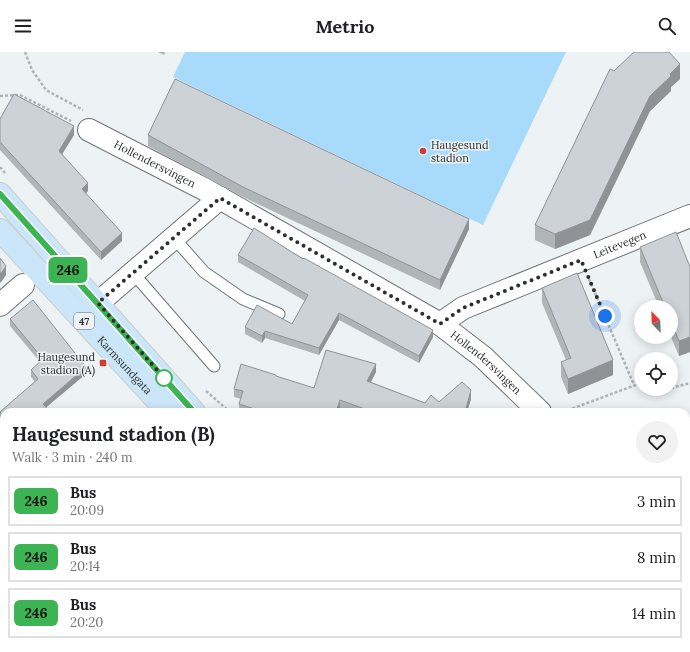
<!DOCTYPE html>
<meta charset="utf-8">
<style>
:root{--surface:#fff;--page:#f2f2f2;--text:#202124;--muted:#757577;--line:#e0e0e0}
body{margin:0;font-family:Lora,serif;background:var(--page);color:var(--text);height:100vh;display:flex;flex-direction:column;font-size:15px;white-space:nowrap}
*{box-sizing:border-box;margin:0}
p{font-size:13px;color:var(--muted)}
.icon{flex:none;width:22px;height:22px;fill:none;stroke:currentColor;stroke-width:2;stroke-linecap:round;stroke-linejoin:round}
.map{position:relative;flex:1;overflow:hidden}
.panel{position:absolute;left:0px;top:356px;width:690px;height:244px;display:flex;flex-direction:column;background:var(--surface);border-radius:12px 12px 0 0;box-shadow:0 2px 10px #0003}
.panel>*{flex:none}
.badge{padding:0 8px;border-radius:6px;font-size:14px;line-height:26px}
.needle{width:26px;rotate:337deg}
.controls{position:absolute;left:634px;top:248px;display:grid;gap:8px}
.controls a{display:grid;place-items:center;width:44px;height:44px;border-radius:50%;background:var(--surface);box-shadow:0 2px 10px #0003;font-size:20px}
.you{position:absolute;width:20px;height:20px;margin:-10px;border:3px solid #fff;border-radius:50%;background:#1a73e8;box-shadow:0 0 0 6px #1a73e833}
.map>.badge{position:absolute;translate:-50% -50%;box-shadow:0 0 0 2px #fff}
.round{display:grid;place-items:center;flex:none;width:42px;height:42px;border-radius:21px;background:var(--page)}
.headline{display:flex;align-items:center;justify-content:space-between;height:68px;padding:0 12px}
h1{font-size:19px;font-weight:800;line-height:30px}
ul{padding:0;list-style:none}
li{display:flex;align-items:center;gap:12px;height:50px;margin:0 8px 6px;padding:0 4px;border:2px solid var(--line);border-radius:0px}
li div{flex:1}
li b{display:block;font-size:15px}
li em{font-style:normal}
li .badge{min-width:44px;font-weight:700;text-align:center}
header{display:flex;justify-content:space-between;align-items:center;height:52px;padding:0 12px;background:var(--surface);font-size:18px;font-weight:800}
.map>svg:first-child{display:block}
.green{fill:#a8dafc}
.lines{fill:none;stroke-linecap:round;stroke-linejoin:round}
.lane-casing{stroke:#707477;stroke-width:13}
.street-casing{stroke:#707477;stroke-width:24}
.primary-casing{stroke:#cccdcd;stroke-width:24}
.path{stroke:#afb4b6;stroke-width:2.5;stroke-dasharray:3 2;stroke-linecap:butt}
.lane{stroke:#fff;stroke-width:11}
.street{stroke:#fff;stroke-width:22}
.primary{stroke:#cbe6f8;stroke-width:22}
.wall{fill:#b0b5b8}
.shaded-wall{fill:#909396}
.building{fill:#cdd2d6;stroke:#909396}
.line-casing{stroke:#fff;stroke-width:9}
.line{stroke:#3cb454;stroke-width:6}
.walk{stroke:#2c2e2f;stroke-width:4;stroke-dasharray:0 7.2}
.poi-dot{fill:#cc3e31;stroke:#edf2f5;stroke-width:1.5}
.stop-dot{fill:#fff;stroke:#3cb454;stroke-width:2}
.labels{text-anchor:middle;dominant-baseline:central;stroke-width:3;stroke-linejoin:round;paint-order:stroke}
.shield{fill:#edf2f5;stroke:#66696a;stroke-width:1}
.shield-label{font-size:10px;font-weight:bold;fill:#2c2e2f}
.poi-label{font-size:11px;fill:#2c2e2f;stroke:#edf2f5;text-anchor:start}
.street-label{font-size:11px;fill:#2c2e2f;stroke:#edf2f5}
</style>
<header><svg class="icon" aria-label="menu" viewBox="0 0 24 24"><path d="M4 6h16M4 12h16M4 18h16"/></svg>Metrio<svg class="icon" aria-label="search" viewBox="0 0 24 24"><circle cx="10" cy="10" r="6"/><path d="M15 15l6 6"/></svg></header>
<div class="map">
<svg width="690" height="600" viewBox="0 0 690 600">
<rect width="100%" height="100%" fill="#edf2f5"/>
<!-- green -->
<g class="green">
<polygon points="185,0 566,0 483,173 173,25"/>
<polygon points="690,381 690,538 686,535 686,382"/>
</g>
<g class="lines">
<!-- lane casing -->
<g class="lane-casing">
<g id="lane">
<polyline points="174,186 204,220 243,247 279,262"/>
<polyline points="133,221 214,314"/>
<polyline points="261,596 264,600"/>
</g>
</g>
<!-- street casing -->
<g class="street-casing">
<g id="street">
<path id="s1" d="M89 78 204 137 440 272 483 305 540 360"/>
<polyline points="98,251 220,146"/>
<polyline points="0,253 23,233"/>
<path id="s2" d="M440 272 463 256 690 164"/>
<polyline points="0,393 4,396"/>
<polyline points="0,579 4,581"/>
<polyline points="26,596 32,600"/>
<polyline points="8,600 11,596"/>
</g>
</g>
<!-- primary casing -->
<g class="primary-casing">
<g id="primary">
<polyline points="0,142 194,360"/>
<path id="s3" d="M0 178 168 360"/>
<polyline points="380,596 384,600"/>
<polyline points="404,596 408,600"/>
</g>
</g>
<!-- path -->
<g class="path">
<polyline points="25,0 32,18 46,38 83,58"/>
<polyline points="0,44 20,43 71,69"/>
<polyline points="0,115 5,121"/>
<polyline points="589,227 634,333"/>
<polyline points="671,336 690,331"/>
<polyline points="206,339 230,360"/>
<polyline points="563,360 641,331"/>
<polyline points="686,371 690,371"/>
<polyline points="686,483 690,483"/>
<polyline points="351,596 355,600"/>
<polyline points="445,596 448,600"/>
</g>
<!-- lane -->
<use href="#lane" class="lane"/>
<!-- street -->
<use href="#street" class="street"/>
<!-- primary -->
<use href="#primary" class="primary"/>
</g>
<!-- wall -->
<g class="wall">
<polygon points="158,0 165,0 164,3"/>
<polygon points="614,19 680,27 671,35 671,39 650,59 590,183 555,197 535,188 535,173"/>
<polygon points="0,67 74,83 62,102 88,139 86,141 122,189 101,208 0,98"/>
<polygon points="148,83 469,177 440,238 243,145 148,94"/>
<polygon points="640,195 690,215 690,300 679,304 671,285 671,255 659,255 640,210"/>
<polygon points="238,203 303,207 433,285 419,311 339,268 319,303 265,286 262,291 245,282 245,275 292,272 305,249 238,210"/>
<polygon points="542,236 613,323 568,342 561,325 561,310 566,308 542,251"/>
<polygon points="10,267 86,322 4,360 4,372 0,367 0,360 35,330 31,325 31,318 40,310 10,274"/>
<polygon points="376,320 371,330 425,351 471,347 467,360 350,360 340,356 339,360 239,360 239,352 241,347 234,345 234,337 314,336"/>
<polygon points="4,411 4,450 0,446 0,414"/>
<polygon points="4,506 4,561 0,558 0,513"/>
<polygon points="57,596 125,596 128,600 63,600"/>
<polygon points="277,596 302,596 297,600 289,600 287,598 285,600 280,600"/>
<polygon points="464,596 480,596 476,600 468,600"/>
<polygon points="495,596 541,596 544,600 498,600"/>
<polygon points="628,596 686,596 690,600 634,600"/>
</g>
<!-- shaded-wall -->
<g class="shaded-wall">
<polygon points="680,12 680,27 671,35 671,39 650,59 590,183 555,197 555,182 650,44 670,22"/>
<polygon points="74,74 74,83 59,107 59,99"/>
<polygon points="88,131 88,139 82,145 82,137"/>
<polygon points="469,167 469,177 440,238 440,228"/>
<polygon points="122,181 122,189 101,208 101,200"/>
<polygon points="6,214 6,223 2,229 0,231 0,222"/>
<polygon points="339,261 339,268 319,303 319,296"/>
<polygon points="433,278 433,285 419,311 419,304"/>
<polygon points="265,279 265,286 262,291 262,284"/>
<polygon points="690,285 690,300 679,304 679,289"/>
<polygon points="613,308 613,323 568,342 568,327"/>
<polygon points="376,312 376,320 367,337 367,329"/>
<polygon points="86,315 86,322 43,358 43,352"/>
<polygon points="471,338 471,347 467,360 465,360"/>
<polygon points="340,348 340,356 339,360 336,360"/>
<polygon points="282,596 287,596 287,598 285,600 282,600"/>
<polygon points="293,596 302,596 297,600 293,600"/>
<polygon points="472,596 480,596 476,600 471,600 471,597"/>
</g>
<!-- building -->
<g class="building">
<polygon points="634,0 669,0 680,12 670,22 671,24 650,44 590,168 555,182 535,173 610,17 614,19"/>
<polygon points="175,27 469,167 440,228 243,135 148,83"/>
<polygon points="14,42 74,74 59,99 88,131 82,137 122,181 101,200 0,90 0,67"/>
<polygon points="254,176 303,207 304,206 433,278 419,304 339,261 319,296 265,279 262,284 245,275 257,253 292,272 308,243 238,203"/>
<polygon points="676,180 690,215 690,285 679,289 671,270 671,255 665,255 640,195"/>
<polygon points="0,206 6,214 2,220 0,222"/>
<polygon points="577,221 613,308 568,327 561,310 571,306 542,236"/>
<polygon points="33,248 86,315 43,352 50,360 4,360 4,365 0,360 38,327 31,318 43,307 10,267"/>
<polygon points="326,298 376,312 367,329 425,351 431,343 439,350 462,330 471,338 465,360 373,360 340,348 336,360 264,360 239,352 243,339 234,337 241,312 276,323 276,324 314,336"/>
<polygon points="4,411 4,443 0,440 0,414"/>
<polygon points="4,506 4,554 0,552 0,513"/>
<polygon points="686,556 690,558 690,600 643,600 637,596 686,596"/>
<polygon points="69,596 125,596 128,598 127,600 75,600"/>
<polygon points="501,596 541,596 544,600 504,600"/>
</g>
<g class="lines">
<!-- line casing -->
<g class="line-casing">
<polyline id="line" points="0,142 194,360"/>
</g>
<!-- line -->
<use href="#line" class="line"/>
<!-- walk -->
<polyline class="walk" points="164,326 165,327 98,251 220,146 440,272 463,256 581,208 605,264"/>
</g>
<!-- markers -->
<g class="poi-dot">
<circle cx="423" cy="99" r="4"/>
<rect x="99" y="307" width="8" height="8" rx="2"/>
</g>
<circle class="stop-dot" cx="164" cy="326" r="8"/>
<g class="labels">
<!-- shield labels -->
<rect class="shield" x="74" y="261" width="20" height="16" rx="3"/>
<g class="shield-label">
<text x="84" y="269">47</text>
</g>
<!-- poi labels -->
<g class="poi-label">
<text x="431" y="93">Haugesund<tspan x="431" dy="13">stadion</tspan></text>
<text x="95" y="305" text-anchor="end">Haugesund<tspan x="95" dy="13">stadion (A)</tspan></text>
</g>
<!-- street labels -->
<g class="street-label">
<text stroke="none"><textPath href="#s1" startOffset="74">Hollendersvingen</textPath></text>
<text stroke="none"><textPath href="#s2" startOffset="197">Leitevegen</textPath></text>
<text stroke="none"><textPath href="#s1" startOffset="461">Hollendersvingen</textPath></text>
<text stroke="none"><textPath href="#s3" startOffset="184">Karmsundgata</textPath></text>
</g>
</g>
</svg>
<div class="controls">
<a><svg class="needle" viewBox="-14 -14 28 28"><path d="M0-13l5 13h-10z" fill="#e53935"/><path d="M0 13l5-13h-10z" fill="#757577"/></svg></a>
<a><svg class="icon" aria-label="locate" viewBox="0 0 24 24"><circle cx="12" cy="12" r="6"/><path d="M12 2v4M12 18v4M2 12h4M18 12h4"/></svg></a>
</div>
<div class="you" style="left:605px;top:264px"></div>
<b class="badge" style="left:68px;top:218px;background:#3cb454;color:#111">246</b>
<section class="panel">
<div class="headline"><div><h1>Haugesund stadion (B)</h1><p>Walk · 3 min · 240 m</p></div><a class="round"><svg class="icon" aria-label="heart" viewBox="0 0 24 24"><path d="M12 20l-8-8c-3-5 5-10 8-4 3-6 11-1 8 4z"/></svg></a></div>
<ul>
<li><span class="badge" style="background:#3cb454;color:#111">246</span><div><b>Bus</b><p>20:09</p></div><em>3 min</em></li>
<li><span class="badge" style="background:#3cb454;color:#111">246</span><div><b>Bus</b><p>20:14</p></div><em>8 min</em></li>
<li><span class="badge" style="background:#3cb454;color:#111">246</span><div><b>Bus</b><p>20:20</p></div><em>14 min</em></li>
</ul>
</section>
</div>
